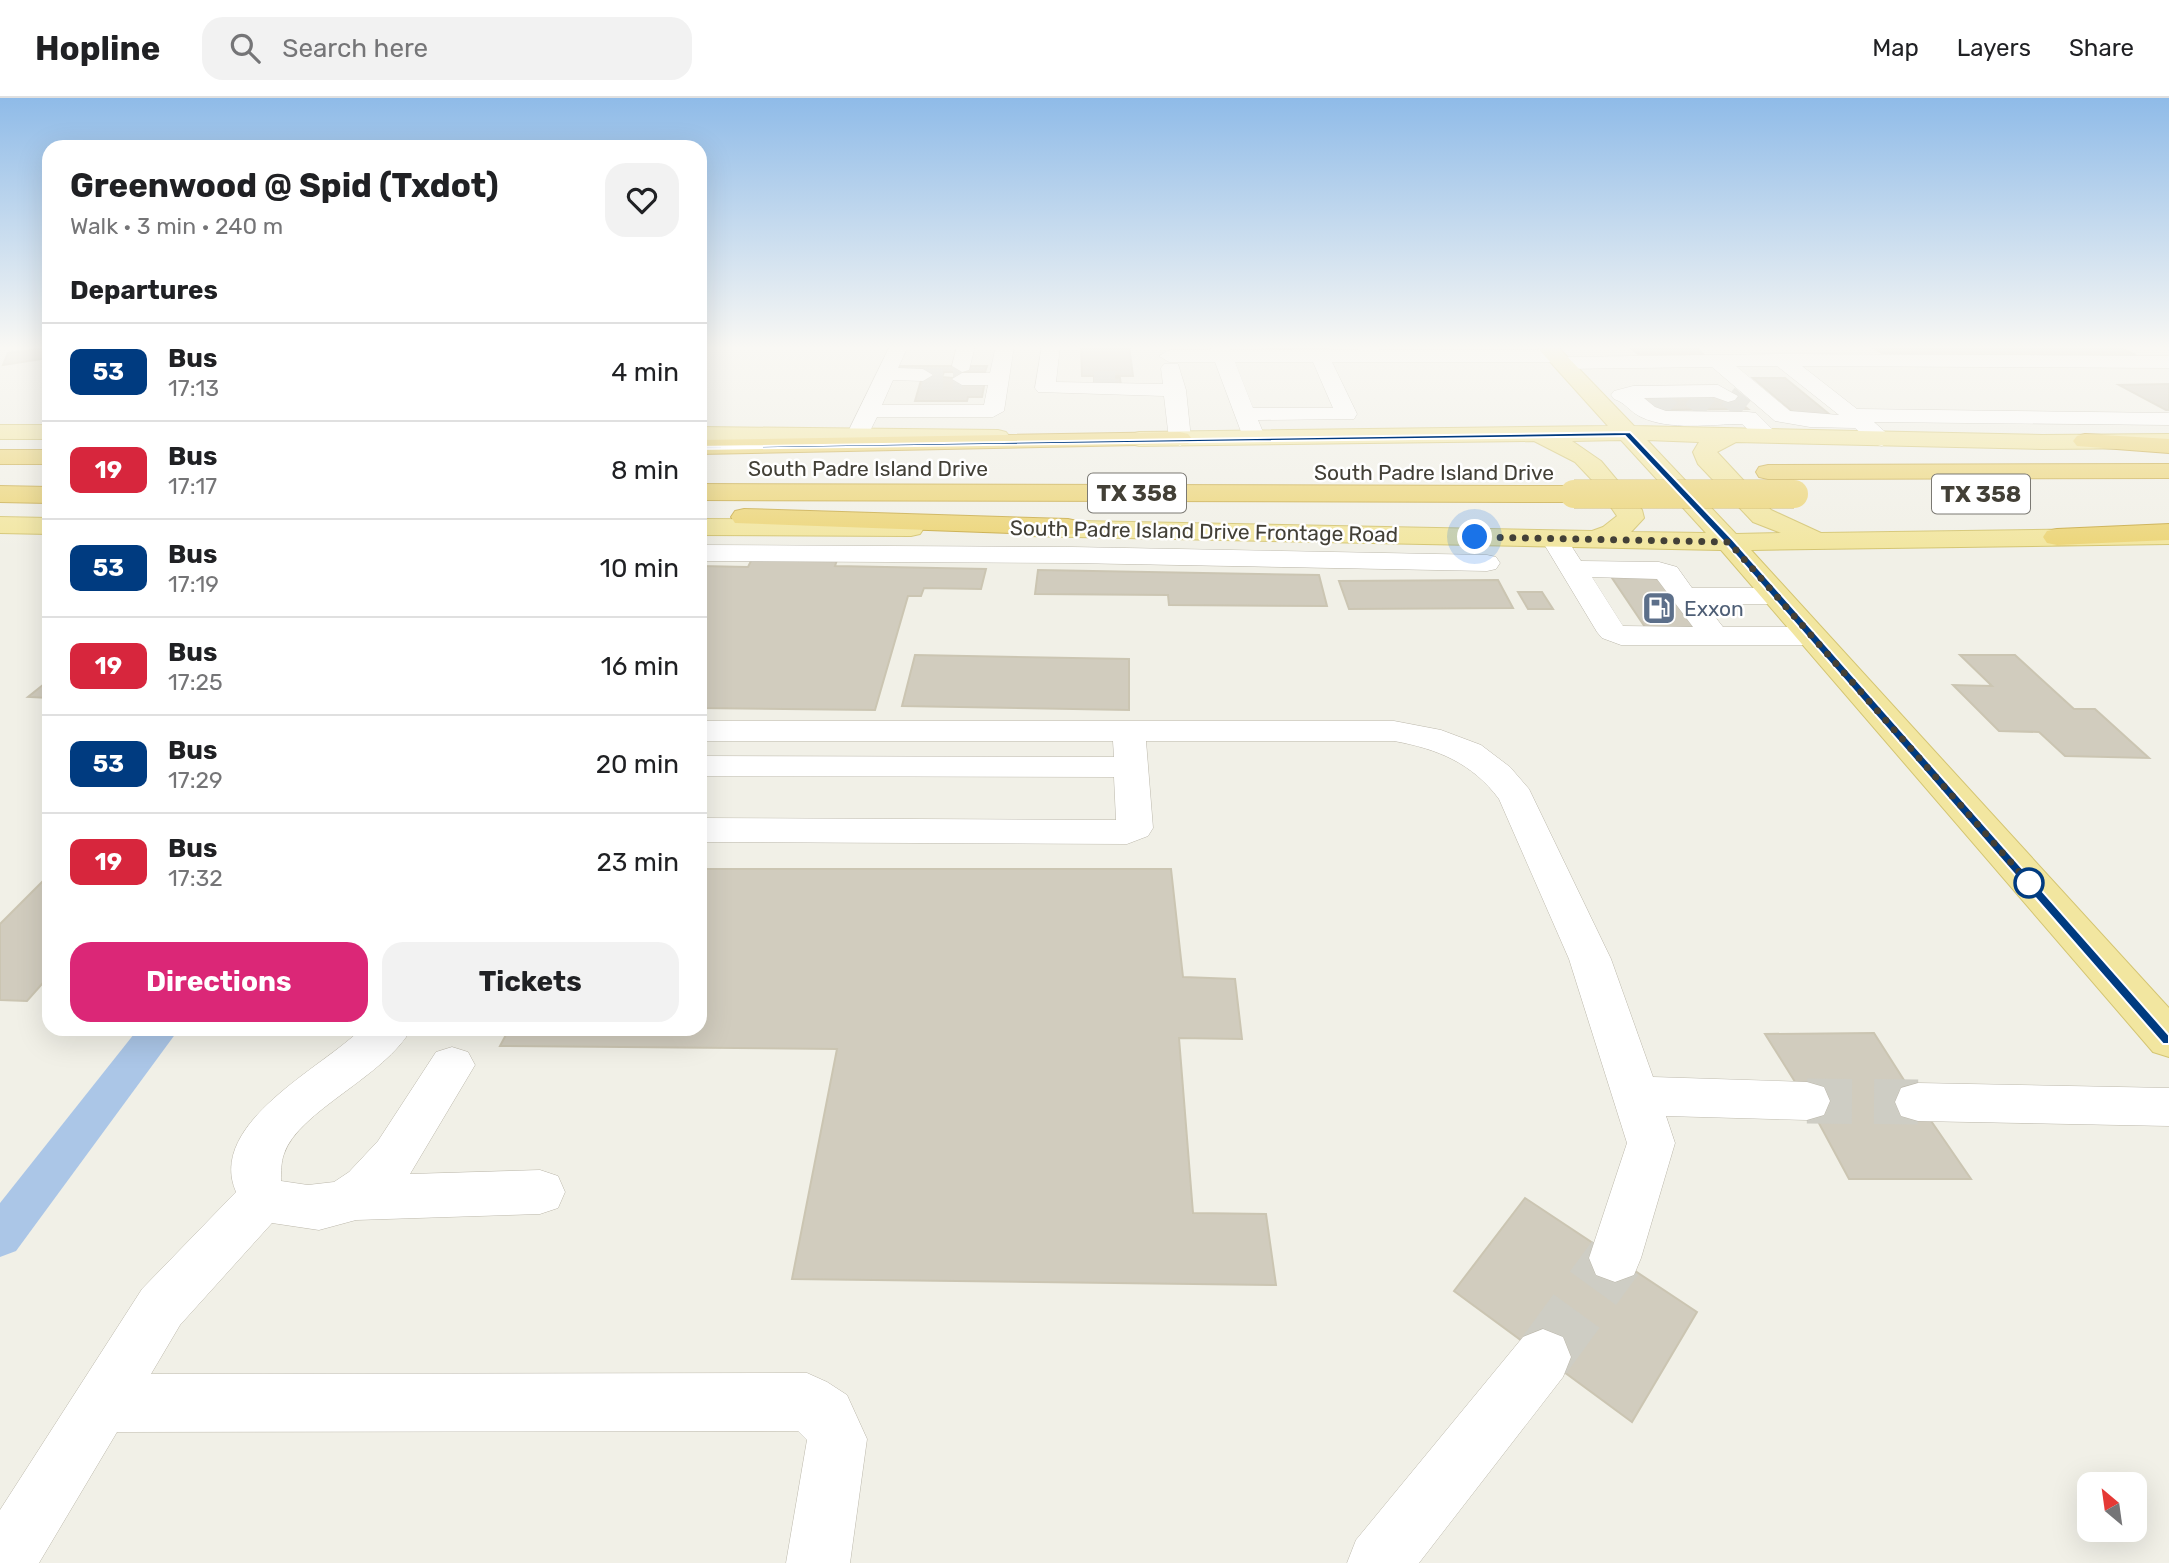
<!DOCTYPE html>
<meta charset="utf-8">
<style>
:root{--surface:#fff;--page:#f2f2f2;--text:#202124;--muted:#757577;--line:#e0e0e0;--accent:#db2777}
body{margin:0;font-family:Rubik,sans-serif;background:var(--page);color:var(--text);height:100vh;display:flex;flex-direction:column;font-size:26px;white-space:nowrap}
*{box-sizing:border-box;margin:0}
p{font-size:23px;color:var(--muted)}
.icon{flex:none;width:38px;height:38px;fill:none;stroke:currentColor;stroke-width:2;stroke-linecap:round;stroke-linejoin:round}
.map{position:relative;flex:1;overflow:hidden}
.details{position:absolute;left:42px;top:42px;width:665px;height:896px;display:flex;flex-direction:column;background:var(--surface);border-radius:21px;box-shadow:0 7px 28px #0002}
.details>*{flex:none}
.badge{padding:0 14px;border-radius:10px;font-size:24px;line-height:46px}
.needle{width:46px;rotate:331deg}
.buttons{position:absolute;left:2077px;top:1374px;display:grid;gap:14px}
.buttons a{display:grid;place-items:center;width:70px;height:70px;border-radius:14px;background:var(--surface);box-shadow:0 7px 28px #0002;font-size:35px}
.you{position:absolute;width:35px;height:35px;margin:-18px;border:5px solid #fff;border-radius:50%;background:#1a73e8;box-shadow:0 0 0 10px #1a73e833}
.map>.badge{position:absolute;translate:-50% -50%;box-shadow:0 0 0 4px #fff}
h2{padding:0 28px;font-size:26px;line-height:63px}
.round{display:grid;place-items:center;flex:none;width:74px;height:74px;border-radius:21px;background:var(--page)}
.overview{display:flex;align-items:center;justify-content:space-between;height:119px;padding:0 28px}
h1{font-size:33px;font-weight:700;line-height:52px}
.cta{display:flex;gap:14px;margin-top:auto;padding:14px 28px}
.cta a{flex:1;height:80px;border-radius:21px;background:var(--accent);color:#fff;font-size:28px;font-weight:700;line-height:80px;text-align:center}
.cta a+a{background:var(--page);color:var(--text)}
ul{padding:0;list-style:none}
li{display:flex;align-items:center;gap:21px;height:98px;padding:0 28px;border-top:2px solid var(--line)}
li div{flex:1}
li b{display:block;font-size:26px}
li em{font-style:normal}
li .badge{min-width:77px;font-weight:700;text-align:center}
header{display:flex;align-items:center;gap:42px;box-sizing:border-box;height:98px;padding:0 35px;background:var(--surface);border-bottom:2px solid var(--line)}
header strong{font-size:33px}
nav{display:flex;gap:38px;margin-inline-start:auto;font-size:24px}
.search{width:490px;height:63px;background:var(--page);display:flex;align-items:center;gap:18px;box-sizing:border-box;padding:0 24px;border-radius:21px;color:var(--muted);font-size:26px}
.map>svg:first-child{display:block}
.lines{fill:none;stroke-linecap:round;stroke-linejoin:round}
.canal{fill:#abc6e7;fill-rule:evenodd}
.building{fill:#d1ccbe;stroke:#cbc5b2;stroke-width:2}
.minor-tunnel-far2{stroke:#cecdc4;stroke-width:21;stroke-dasharray:21 10;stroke-linecap:butt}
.minor-tunnel-far1{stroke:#cecdc4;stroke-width:45;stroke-dasharray:45 22;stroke-linecap:butt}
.minor-tunnel{stroke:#cecdc4;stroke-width:57;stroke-dasharray:57 28;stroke-linecap:butt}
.minor-casing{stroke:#bcb8ab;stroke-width:1}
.major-casing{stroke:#d4c572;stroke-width:2}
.highway-casing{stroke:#c9ac49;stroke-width:2}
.minor{fill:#fff;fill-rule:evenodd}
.major{fill:#f2e6a0;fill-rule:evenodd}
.highway{fill:#ecd578;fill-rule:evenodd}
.highway-bridge-casing{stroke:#c9ac49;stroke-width:29;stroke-linecap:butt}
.highway-bridge{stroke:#ecd578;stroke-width:28}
.line{fill:#003b80;stroke:#fff;stroke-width:2}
.walk{stroke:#434037;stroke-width:7;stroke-dasharray:0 12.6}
.stop-dot{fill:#fff;stroke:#003b80;stroke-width:3.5}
.labels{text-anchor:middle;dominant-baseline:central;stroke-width:5;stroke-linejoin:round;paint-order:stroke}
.far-street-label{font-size:21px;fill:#434037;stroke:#fff}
.far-service-label{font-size:21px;fill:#4e5e75;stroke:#fff;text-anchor:start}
.shield{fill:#fff;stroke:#7b7973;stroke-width:2}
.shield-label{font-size:23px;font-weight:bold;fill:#434037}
</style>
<header>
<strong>Hopline</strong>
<div class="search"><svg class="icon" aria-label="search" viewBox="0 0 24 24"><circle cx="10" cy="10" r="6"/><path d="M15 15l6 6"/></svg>Search here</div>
<nav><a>Map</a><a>Layers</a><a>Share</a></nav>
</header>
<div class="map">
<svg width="2169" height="1465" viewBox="0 0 2169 1465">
<rect width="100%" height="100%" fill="#f1f0e7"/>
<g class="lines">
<!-- canal -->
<polygon class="canal" points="138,931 179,931 16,1153 0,1159 0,1105"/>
</g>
<!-- building -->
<g class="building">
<polygon points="1081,248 1129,248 1133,278 1082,278"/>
<polygon points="1239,248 1326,248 1327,250 1290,250 1291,254 1279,254 1277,250"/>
<polygon points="1629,248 1694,248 1704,257 1638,256"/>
<polygon points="1870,248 2116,248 2136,257 1963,258 1882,255"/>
<polygon points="49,250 49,260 3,267 8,255"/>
<polygon points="900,268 987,268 985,274 944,274 942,279 985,283 982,299 968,299 967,303 915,303 924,272 899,272"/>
<polygon points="1094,279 1120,280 1121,288 1094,288"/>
<polygon points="1753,280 1785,280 1834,320 1800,320"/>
<polygon points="2169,286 2169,312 2166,312 2119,287"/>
<polygon points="1635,298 1732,298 1748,311 1649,312"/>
<polygon points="752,461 837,462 835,468 986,471 981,491 924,490 921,498 908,498 875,612 700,610 700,468 748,469"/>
<polygon points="1038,472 1319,477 1327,508 1169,507 1168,497 1035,496"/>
<polygon points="1608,474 1660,475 1700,530 1645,529"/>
<polygon points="1498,482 1513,510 1349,511 1339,483"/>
<polygon points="1518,494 1542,494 1553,511 1528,511"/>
<polygon points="915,557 1129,561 1129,612 902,608"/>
<polygon points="1960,557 2015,557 2074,611 2095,611 2149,660 2065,658 2039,634 1999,633 1953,587 1992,588"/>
<polygon points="49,582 49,600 28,599"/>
<polygon points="700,771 1171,771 1183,879 1235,881 1242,941 1179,940 1193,1115 1266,1116 1276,1187 792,1181 837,951 500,948 509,931 700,931"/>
<polygon points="49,777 49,878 27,903 0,902 0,826"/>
<polygon points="1874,935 1918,1004 1971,1081 1849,1081 1807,1003 1765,936"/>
<polygon points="1525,1100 1697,1214 1632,1324 1454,1193"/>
</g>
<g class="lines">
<!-- minor-tunnel-far2 -->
<g class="minor-tunnel-far2">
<polyline points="922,281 962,281"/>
<polyline points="1094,284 1121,284"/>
<polyline points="1655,298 1677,319"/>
<polyline points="1692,298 1708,311"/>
<polyline points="1728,298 1744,311"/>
</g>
<!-- minor-tunnel-far1 -->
<polyline class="minor-tunnel-far1" points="1807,1003 1918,1004"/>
<!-- minor-tunnel -->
<polyline class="minor-tunnel" points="1543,1259 1615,1160"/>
<!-- minor casing -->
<g class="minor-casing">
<g id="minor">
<polygon points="890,248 908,248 898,270 923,271 933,277 923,283 893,282 882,307 984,307 988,287 962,287 952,281 962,275 990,275 996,248 1014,248 1004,313 993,319 877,319 868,337 852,337 849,332"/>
<polygon points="957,248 975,248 969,272 962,274 952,268"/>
<polygon points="1042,248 1060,248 1056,284 1163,286 1161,270 1164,266 1178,266 1186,292 1191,341 1180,348 1169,341 1164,298 1038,294 1035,290"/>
<path d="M1210 248H1228L1230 252H1359L1357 248H1375L1378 252H1555L1562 254 1564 259 1782 256 2169 258V270L1802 268 1857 311 2169 315V327L1874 324 1893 341 1882 348 1874 346 1855 330 1810 329 1775 323 1712 269 1562 271 1555 269 1553 264H1332L1357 316 1354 321 1258 322 1265 339 1254 346 1243 339 1215 264H1169L1159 258 1169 252H1211ZM1235 264H1313L1333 310H1253ZM1736 268H1777L1839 317 1790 313Z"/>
<path d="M1718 287 1738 298 1735 302 1728 304 1714 299 1644 300 1655 309 1666 313 1748 314 1756 315 1780 339 1777 344H1761L1742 326C1711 326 1670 333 1641 319 1630 314 1626 305 1614 301L1611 297 1614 293 1633 288Z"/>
<path d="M1554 433 1563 435 1581 463 1659 464 1677 469 1692 490H1776L1786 492 1790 498 1786 504 1776 506H1705L1723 529H1811L1821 532 1826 538 1821 544 1811 547H1621L1602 540 1597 534 1541 441 1545 435ZM1592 479 1657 481 1693 529 1623 528Z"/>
<polygon points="700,447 1072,449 1487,457 1496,459 1500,465 1496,471 1487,473 1072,465 700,463"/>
<path d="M700 623H1394L1441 632 1481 647 1510 669 1529 691 1611 861 1653 979 1807 984 1824 989 1830 1003 1824 1017 1807 1022 1666 1018 1675 1045 1641 1160 1634 1177 1615 1184 1596 1177 1589 1160 1627 1045 1569 861 1499 701C1472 665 1438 651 1394 643H1146L1153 730 1148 738 1127 746 700 744V720L1116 722 1114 679 700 678V658L1114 659 1113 643H700Z"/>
<path d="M361 931H411C386 978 298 1013 284 1056 281 1064 281 1074 281 1083L308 1087 334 1084 349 1074 378 1043 436 954 452 949 468 954 475 967 410 1076 540 1072 558 1078 565 1094 558 1110 540 1116 356 1122 319 1132 272 1125 180 1227 151 1276 807 1275 827 1284 847 1297 867 1341 850 1465H786L807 1342 798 1333 117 1334 39 1465H0V1412L142 1191 236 1094C206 1025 324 969 361 931Z"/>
<polygon points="1918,985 2169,990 2169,1028 1918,1023 1901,1018 1895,1004 1901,990"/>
<polygon points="1543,1231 1563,1239 1571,1259 1563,1279 1419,1465 1347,1465 1356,1442 1523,1239"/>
</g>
</g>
<!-- major casing -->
<g class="major-casing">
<g id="major">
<path d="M1536 248H1557L1634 328 2042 337 2169 336V350L2042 351 1736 344 1717 354 1771 412 1821 435 2169 430V446L1751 452 2169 910V959L2153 954 1721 452 1028 438 1019 436 1015 430 1019 424 1028 422 1592 433 1603 429 1617 418 1593 383 1575 364 1534 343 1139 348 1131 346 1127 341 1131 336 1139 334 1608 328ZM1621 342 1706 435 1631 434 1644 420 1642 412 1601 363 1572 343ZM1647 342 1699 344 1693 354 1698 366 1753 424 1781 435 1736 436Z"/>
<rect x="0" y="327" width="49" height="14"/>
<polygon points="700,329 998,332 1006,334 1010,339 1006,344 998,346 700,343"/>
<polygon points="0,419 49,420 49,436 0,435"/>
<polygon points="700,421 911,422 920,424 924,430 920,436 911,438 700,437"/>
</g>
</g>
<!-- highway casing -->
<g class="highway-casing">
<g id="highway">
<polygon points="1180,334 1188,336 1192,341 1188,346 700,356 700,342"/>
<polygon points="2085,336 2169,341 2169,355 2077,348 2073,343 2077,338"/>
<rect x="0" y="352" width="49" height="14"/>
<polygon points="2169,366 2169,380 1768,381 1759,379 1756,374 1759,369 1768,367"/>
<polygon points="700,386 1574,388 1583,391 1587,396 1583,401 1574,404 700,402"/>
<polygon points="0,388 49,389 49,405 0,404"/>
<polygon points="744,411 1068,421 1077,423 1081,429 1077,435 1068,437 735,425 731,419 735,413"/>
<polygon points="2169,426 2169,442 2057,447 2047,445 2043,439 2047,433 2057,431"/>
</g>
</g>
<!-- minor -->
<use href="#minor" class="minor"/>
<!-- major -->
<use href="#major" class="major"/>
<!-- highway -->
<use href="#highway" class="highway"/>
<!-- highway-bridge casing -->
<g class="highway-bridge-casing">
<polyline id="highway-bridge" points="1574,396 1794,396"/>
</g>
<!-- highway-bridge -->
<use href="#highway-bridge" class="highway-bridge"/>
</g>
<!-- sky -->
<linearGradient id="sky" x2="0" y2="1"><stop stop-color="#8fbbe8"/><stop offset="0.55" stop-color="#f9f8f4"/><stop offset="1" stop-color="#f9f8f4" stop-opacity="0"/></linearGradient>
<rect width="2169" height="453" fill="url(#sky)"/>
<!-- line -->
<polygon class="line" points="1630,334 1733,442 2169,937 2169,946 2163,946 1726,446 1625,338 700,351 696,349"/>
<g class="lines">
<!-- walk -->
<polyline class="walk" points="1475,439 1729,444 2029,785"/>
</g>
<!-- icons -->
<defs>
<g id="fuel-square" transform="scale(1.75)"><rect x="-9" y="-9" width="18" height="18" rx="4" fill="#5c6f8a" stroke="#fff"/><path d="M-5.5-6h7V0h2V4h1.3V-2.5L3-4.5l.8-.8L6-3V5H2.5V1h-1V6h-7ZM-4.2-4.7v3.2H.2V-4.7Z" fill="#fff"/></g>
</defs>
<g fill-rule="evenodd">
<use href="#fuel-square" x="1659" y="510"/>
</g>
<!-- markers -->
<circle class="stop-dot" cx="2029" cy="785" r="14"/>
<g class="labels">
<!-- far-street labels -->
<g class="far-street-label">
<text x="868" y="370">South Padre Island Drive</text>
<text x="1434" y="374">South Padre Island Drive</text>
<text transform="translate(1204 433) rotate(1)">South Padre Island Drive Frontage Road</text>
</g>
<!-- far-service labels -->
<g class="far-service-label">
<text x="1684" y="510">Exxon</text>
</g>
<!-- shield labels -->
<g class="shield">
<rect x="1088" y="375.5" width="98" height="39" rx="5"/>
<rect x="1932" y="376.5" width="98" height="39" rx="5"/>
</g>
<g class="shield-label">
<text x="1137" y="395">TX 358</text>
<text x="1981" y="396">TX 358</text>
</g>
</g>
</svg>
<div class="buttons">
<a><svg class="needle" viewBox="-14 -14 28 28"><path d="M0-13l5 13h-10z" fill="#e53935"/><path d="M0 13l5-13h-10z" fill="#757577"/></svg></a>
</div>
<div class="you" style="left:1475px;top:439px"></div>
<section class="details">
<div class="overview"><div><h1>Greenwood @ Spid (Txdot)</h1><p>Walk · 3 min · 240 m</p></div><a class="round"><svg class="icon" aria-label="heart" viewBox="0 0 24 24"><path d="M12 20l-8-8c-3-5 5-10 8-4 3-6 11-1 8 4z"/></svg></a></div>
<h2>Departures</h2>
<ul>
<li><span class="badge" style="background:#003b80;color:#fff">53</span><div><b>Bus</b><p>17:13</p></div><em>4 min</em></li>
<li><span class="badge" style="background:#d7263d;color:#fff">19</span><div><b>Bus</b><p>17:17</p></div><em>8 min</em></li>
<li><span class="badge" style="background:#003b80;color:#fff">53</span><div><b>Bus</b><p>17:19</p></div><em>10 min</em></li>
<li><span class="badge" style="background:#d7263d;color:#fff">19</span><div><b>Bus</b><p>17:25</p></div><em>16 min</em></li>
<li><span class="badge" style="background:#003b80;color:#fff">53</span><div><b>Bus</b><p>17:29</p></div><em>20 min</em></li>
<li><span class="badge" style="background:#d7263d;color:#fff">19</span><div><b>Bus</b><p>17:32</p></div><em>23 min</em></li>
</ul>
<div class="cta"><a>Directions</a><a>Tickets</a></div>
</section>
</div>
